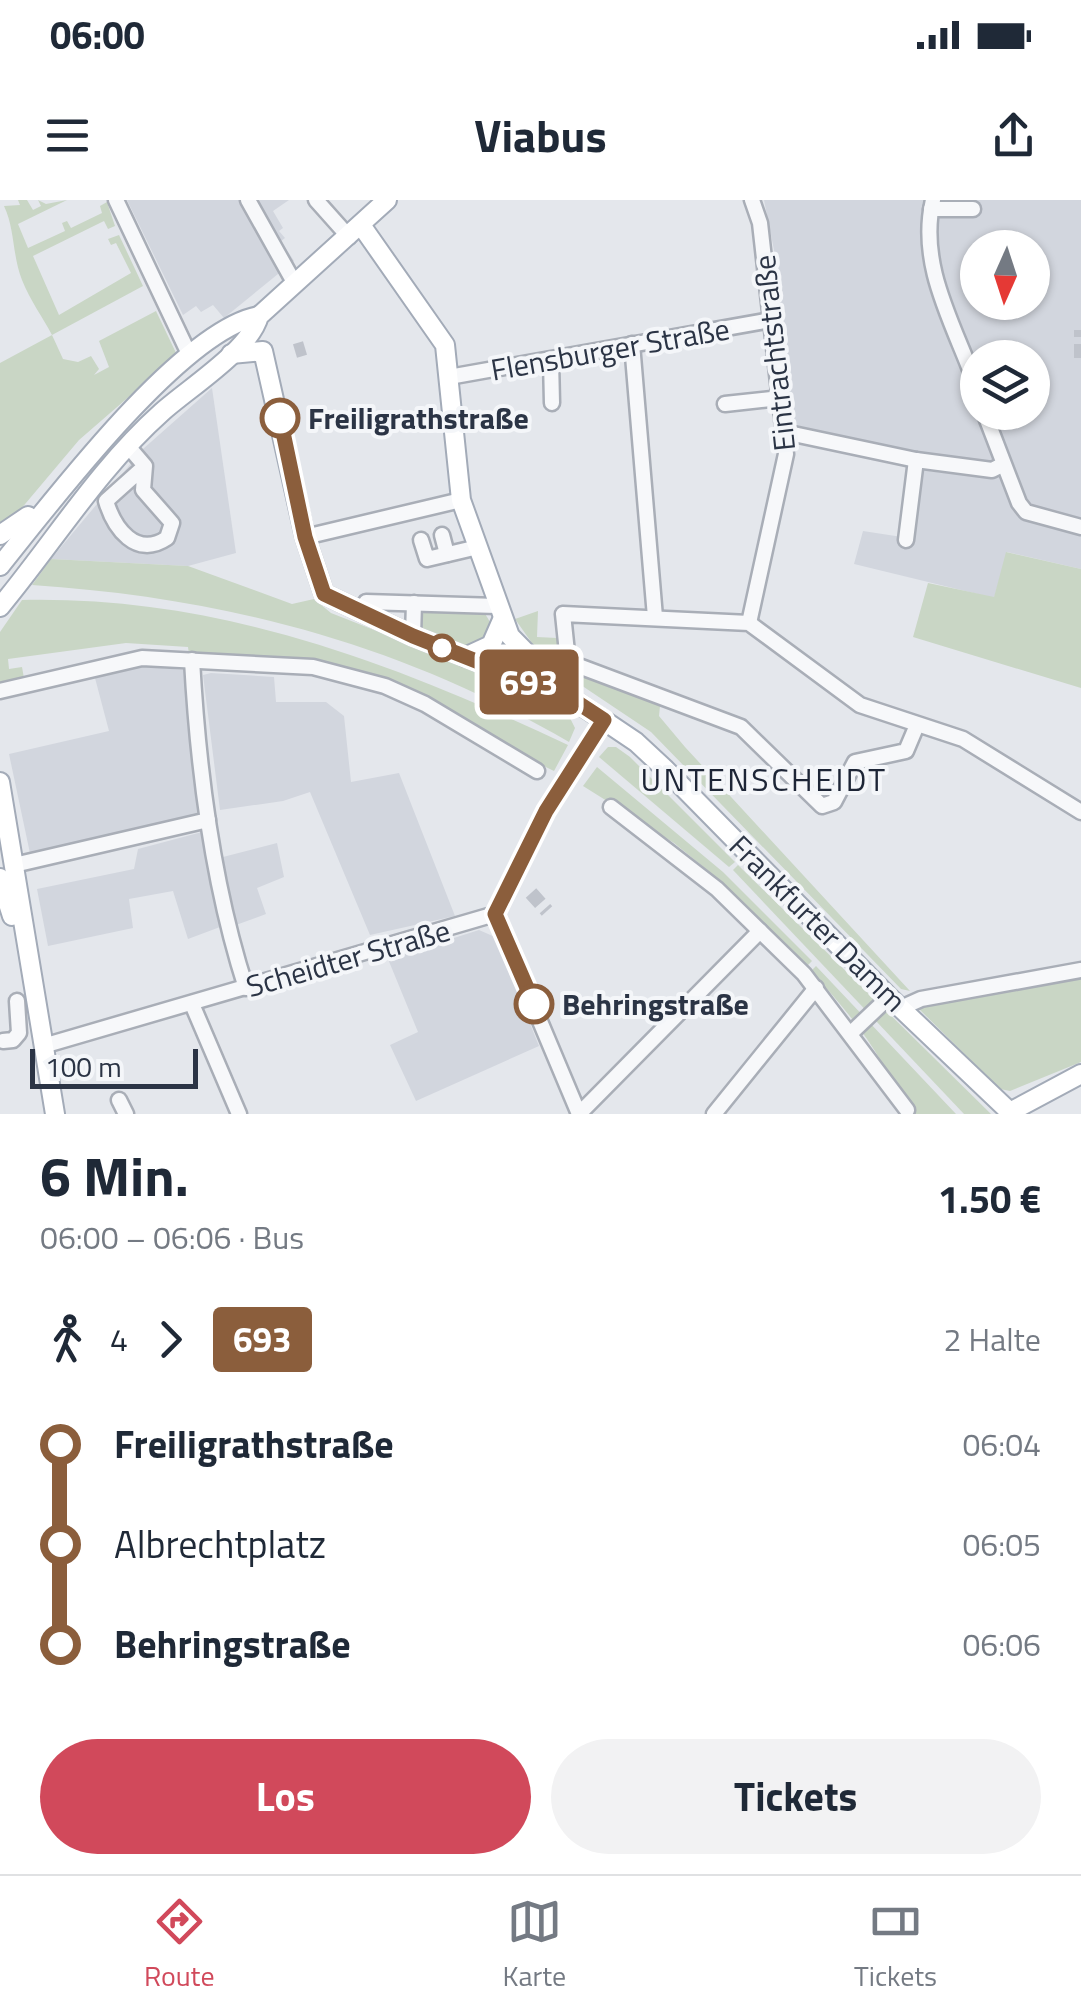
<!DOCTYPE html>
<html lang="de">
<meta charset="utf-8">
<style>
:root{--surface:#fff;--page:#f2f2f3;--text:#1f2937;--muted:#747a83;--line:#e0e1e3;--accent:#d1495b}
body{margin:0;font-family:"Titillium Web",sans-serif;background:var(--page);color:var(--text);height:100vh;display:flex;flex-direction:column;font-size:38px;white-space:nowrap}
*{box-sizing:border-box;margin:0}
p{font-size:32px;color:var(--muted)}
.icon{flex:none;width:55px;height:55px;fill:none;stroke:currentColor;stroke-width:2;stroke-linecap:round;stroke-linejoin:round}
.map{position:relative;height:914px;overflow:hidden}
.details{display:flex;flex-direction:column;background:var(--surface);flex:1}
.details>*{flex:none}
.badge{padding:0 20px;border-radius:8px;font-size:35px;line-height:65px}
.needle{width:65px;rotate:183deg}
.fabs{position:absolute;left:960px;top:30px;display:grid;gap:20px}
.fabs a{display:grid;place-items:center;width:90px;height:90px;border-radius:50%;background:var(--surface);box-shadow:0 2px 8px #0004;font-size:50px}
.scale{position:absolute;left:30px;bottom:25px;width:168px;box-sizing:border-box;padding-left:10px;border:5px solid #2b3445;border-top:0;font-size:28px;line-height:35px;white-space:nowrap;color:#2b3445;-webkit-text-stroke:8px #f4f6f9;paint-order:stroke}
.map>.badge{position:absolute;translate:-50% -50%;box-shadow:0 0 0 5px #fff}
.legs{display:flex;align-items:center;gap:15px;height:110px;padding:0 40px;font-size:32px}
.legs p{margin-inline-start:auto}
.overview{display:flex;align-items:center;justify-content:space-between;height:170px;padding:0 40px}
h1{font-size:55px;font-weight:700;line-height:75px}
.action{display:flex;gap:20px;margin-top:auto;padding:20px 40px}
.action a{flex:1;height:115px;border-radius:60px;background:var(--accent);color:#fff;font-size:40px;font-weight:700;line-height:115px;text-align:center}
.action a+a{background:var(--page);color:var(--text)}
ul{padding:0 40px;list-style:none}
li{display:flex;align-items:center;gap:35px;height:100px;font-size:38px}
li i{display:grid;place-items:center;width:15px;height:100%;margin:0 12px;background:currentColor}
li i::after{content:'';width:25px;height:25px;margin:-12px;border:8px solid;border-radius:50%;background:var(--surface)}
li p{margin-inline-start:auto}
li:first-child i{background:linear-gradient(#0000 50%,currentColor 0)}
li:last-child i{background:linear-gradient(currentColor 50%,#0000 0)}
.status{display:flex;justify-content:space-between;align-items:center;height:70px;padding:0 50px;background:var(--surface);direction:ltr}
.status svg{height:28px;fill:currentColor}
header{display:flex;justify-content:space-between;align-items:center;height:130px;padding:0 40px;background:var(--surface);font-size:45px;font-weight:700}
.tabs{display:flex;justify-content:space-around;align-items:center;height:140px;border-top:2px solid var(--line);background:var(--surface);font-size:28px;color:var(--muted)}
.tabs a{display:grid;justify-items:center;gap:5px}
.tabs .selected{color:var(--accent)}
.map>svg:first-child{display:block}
.built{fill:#d2d6de;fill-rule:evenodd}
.green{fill:#c9d6c5}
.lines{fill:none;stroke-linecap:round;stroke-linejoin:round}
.minor-tunnel{stroke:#bfc3cb;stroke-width:14;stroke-dasharray:14 7;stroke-linecap:butt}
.minor-casing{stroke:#a9aeb7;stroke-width:19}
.major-casing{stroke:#a3abb8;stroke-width:22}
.minor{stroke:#f7f8fa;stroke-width:14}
.major{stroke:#fff;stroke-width:18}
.line-1-casing{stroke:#fff;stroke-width:22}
.line-1{stroke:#8b5e3c;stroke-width:15}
.stop-1-dot{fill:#fff;stroke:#8b5e3c;stroke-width:5}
.labels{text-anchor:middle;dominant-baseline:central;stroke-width:8;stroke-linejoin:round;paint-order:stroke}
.street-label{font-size:30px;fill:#2b3445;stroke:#f4f6f9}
.stop-label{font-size:30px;font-weight:bold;fill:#2b3445;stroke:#f4f6f9;text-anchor:start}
.neighbourhood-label{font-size:32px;letter-spacing:2.5px;fill:#1d2536;stroke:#f4f6f9}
</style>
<div class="status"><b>06:00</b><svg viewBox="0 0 49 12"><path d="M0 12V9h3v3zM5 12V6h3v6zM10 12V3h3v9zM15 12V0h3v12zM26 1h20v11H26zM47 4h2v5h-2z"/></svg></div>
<header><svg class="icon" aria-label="menu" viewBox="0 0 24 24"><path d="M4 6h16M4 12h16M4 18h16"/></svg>Viabus<svg class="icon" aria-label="share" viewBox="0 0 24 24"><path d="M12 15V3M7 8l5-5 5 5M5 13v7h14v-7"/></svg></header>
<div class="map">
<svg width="1081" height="914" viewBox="0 0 1081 914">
<rect width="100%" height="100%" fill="#e4e7ec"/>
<!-- built -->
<g class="built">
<polygon points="127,0 289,0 273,11 283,28 279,31 285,38 281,41 294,61 224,118 213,105 201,112 196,106 183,115"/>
<path d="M764 0H1081V369L1007 352 994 398 854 364 863 331 902 337 914 325 922 270 943 273V258L793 227 774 50ZM978 48H1032V102H978ZM978 158H1032V212H978Z"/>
<polygon points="212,188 236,353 188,366 51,359 143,249"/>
<polygon points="139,466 184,470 187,475 201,618 31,658 9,554 109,531 95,478"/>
<polygon points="211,473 274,477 276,502 326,502 344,516 351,582 399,573 455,716 370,735 310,592 283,601 220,610 203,475"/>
<polygon points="202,632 220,727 188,739 173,691 129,699 133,728 48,746 37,689 134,669 138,649"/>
<polygon points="277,643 284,677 257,688 266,714 236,725 223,657"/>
<polygon points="479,730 495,737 539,846 416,901 390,845 418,832 388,759"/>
</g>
<!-- green -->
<g class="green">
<path d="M18 0H27L33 10 41 6 38 0 46 4 67 0 18 24 28 48 65 31 62 23 67 21 71 28 102 13 100 6 107 2 115 26 108 29 104 21 33 56 59 115 131 73 116 43 111 45 108 39 119 35 143 86 52 135 63 159 78 162 91 156 99 169 94 175 109 167 99 141 156 111 177 155 79 240 15 316 0 323V163L52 135C42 116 31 102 22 80 12 54 15 29 4 6L20 5Z"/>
<polygon points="1006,352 1081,369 1081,488 913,437 928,383 994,397"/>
<path d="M51 359 188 366 292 404 314 399 331 413 473 469 569 516 575 528 569 542C400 444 227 398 32 385Z"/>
<path d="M22 400C220 396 391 462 568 545L554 571 346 470 285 458 189 454 188 447 126 443 8 459 9 469 22 467 25 484 0 489V432Z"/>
<polygon points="426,409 484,412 493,427 487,440 467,448 424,431 419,420"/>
<polygon points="538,411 537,437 557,438 559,453 568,467 660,506 659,516 685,547 910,791 901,789 651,532 563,473 539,453 515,419"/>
<polygon points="608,547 616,547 630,557 735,662 729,667 599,557"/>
<polygon points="597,567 723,672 812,761 807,766 717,678 674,643 583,586"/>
<polygon points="738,665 991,914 964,914 733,670"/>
<path d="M816 766 956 914H904C888 858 849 813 811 771Z"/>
<polygon points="1081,779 1081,862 1010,891 1000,889 918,808"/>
</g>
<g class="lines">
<!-- minor-tunnel -->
<g class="minor-tunnel">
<polyline points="295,151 305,148"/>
<polyline points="1081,158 1081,130"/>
<polyline points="531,693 547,711"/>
</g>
<!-- minor casing -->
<g class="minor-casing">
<g id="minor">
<polyline points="116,0 190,156"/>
<polyline points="248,0 295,84"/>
<polyline points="316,0 349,37"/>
<path d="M933 0C917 68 957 129 978 191"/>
<polyline points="931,9 973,9"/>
<polyline points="632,144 655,417"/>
<polyline points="551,160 552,203"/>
<polyline points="449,177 771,120"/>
<polyline points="725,204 780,198"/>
<polyline points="984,212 1019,303 1026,312 1081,327"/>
<polyline points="784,232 916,260 992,270 1002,265"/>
<path d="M127 245 145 266 106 301C114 328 136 359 167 338L172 323 143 290 145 266"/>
<polyline points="442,335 447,354"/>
<polyline points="305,337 461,300"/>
<polyline points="421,340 427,359 478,347"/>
<polyline points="906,340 916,260"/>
<polyline points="366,402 497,406"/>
<polyline points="749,423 786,254 760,23 752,0"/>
<polyline points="413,436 414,403"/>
<path d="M192 460C198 570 212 683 246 788"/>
<polyline points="0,491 142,458 313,467 385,486 425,504 537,571"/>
<polyline points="917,525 906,551 855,562 834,602 822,606 741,527 568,462 563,414 749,423 860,505 963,539 1081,612"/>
<polyline points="611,607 717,689 804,774 907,910"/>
<polyline points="14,665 208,620"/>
<polyline points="495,714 579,914 760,731"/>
<polyline points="192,804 239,914"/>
<polyline points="901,808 921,799 1081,770"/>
<polyline points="851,833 889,797"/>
<polyline points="3,841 13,840 19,833 17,801"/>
<polyline points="43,846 495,714 546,611 605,520"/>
<polyline points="119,900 126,914"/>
<polyline points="714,914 816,788"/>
</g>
</g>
<!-- major casing -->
<g class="major-casing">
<g id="major">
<polyline points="361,25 445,145 461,300 510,436 572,499 636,542 664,568 889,797 1012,914"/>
<polyline points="231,154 263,151 305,337 324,394 413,436 559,494"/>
<polyline points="0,335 28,316"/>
<path d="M0 366C50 304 182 129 259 116"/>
<path d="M0 407C54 342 98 269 162 212 190 187 250 150 259 116L387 0"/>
<polyline points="465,457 491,445 502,420"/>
<polyline points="0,582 55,914"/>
<polyline points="0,678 12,716"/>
<polyline points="1010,912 1081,874"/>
</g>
</g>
<!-- minor -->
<use href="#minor" class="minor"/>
<!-- major -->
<use href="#major" class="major"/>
</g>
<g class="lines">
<!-- line-1 casing -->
<g class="line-1-casing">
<polyline id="line-1" points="280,218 305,337 324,394 413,436 572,499 604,520 546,611 495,714 534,804"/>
</g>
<!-- line-1 -->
<use href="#line-1" class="line-1"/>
</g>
<!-- markers -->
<g class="stop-1-dot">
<circle cx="280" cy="218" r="18"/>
<circle cx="442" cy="448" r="12"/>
<circle cx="534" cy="804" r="18"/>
</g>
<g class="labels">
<!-- street labels -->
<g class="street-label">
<text transform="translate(610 149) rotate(-10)">Flensburger Straße</text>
<text transform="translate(774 153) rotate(-96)">Eintrachtstraße</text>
<text transform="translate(818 723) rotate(45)">Frankfurter Damm</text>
<text transform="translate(348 758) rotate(-16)">Scheidter Straße</text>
</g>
<!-- stop labels -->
<g class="stop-label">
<text x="308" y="218">Freiligrathstraße</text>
<text x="562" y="804">Behringstraße</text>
</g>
<!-- neighbourhood labels -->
<g class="neighbourhood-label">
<text x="764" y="579">UNTENSCHEIDT</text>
</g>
</g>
</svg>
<div class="fabs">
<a><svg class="needle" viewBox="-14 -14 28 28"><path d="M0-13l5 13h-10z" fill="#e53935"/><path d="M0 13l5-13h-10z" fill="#747a83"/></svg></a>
<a><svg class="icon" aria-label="layers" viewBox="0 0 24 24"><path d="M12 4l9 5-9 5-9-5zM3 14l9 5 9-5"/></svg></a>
</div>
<div class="scale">100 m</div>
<b class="badge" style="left:529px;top:482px;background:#8b5e3c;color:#fff">693</b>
</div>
<section class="details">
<div class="overview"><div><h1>6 Min.</h1><p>06:00 – 06:06 · Bus</p></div><b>1.50 €</b></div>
<div class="legs"><svg class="icon" aria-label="walk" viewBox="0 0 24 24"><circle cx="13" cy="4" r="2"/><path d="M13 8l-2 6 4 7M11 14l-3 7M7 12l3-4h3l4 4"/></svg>4<svg class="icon" aria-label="forward" viewBox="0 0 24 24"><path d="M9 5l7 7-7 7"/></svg><b class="badge" style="background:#8b5e3c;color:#fff">693</b><p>2 Halte</p></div>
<ul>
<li><i style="color:#8b5e3c"></i><b>Freiligrathstraße</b><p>06:04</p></li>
<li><i style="color:#8b5e3c"></i><span>Albrechtplatz</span><p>06:05</p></li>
<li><i style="color:#8b5e3c"></i><b>Behringstraße</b><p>06:06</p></li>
</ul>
<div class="action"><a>Los</a><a>Tickets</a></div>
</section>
<nav class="tabs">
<a class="selected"><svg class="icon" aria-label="directions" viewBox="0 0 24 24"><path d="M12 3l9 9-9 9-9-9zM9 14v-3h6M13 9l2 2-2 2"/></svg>Route</a>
<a><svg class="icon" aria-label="map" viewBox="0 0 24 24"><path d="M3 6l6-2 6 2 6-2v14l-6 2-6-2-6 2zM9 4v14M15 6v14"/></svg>Karte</a>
<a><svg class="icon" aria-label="tickets" viewBox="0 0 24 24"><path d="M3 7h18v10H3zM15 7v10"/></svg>Tickets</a>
</nav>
